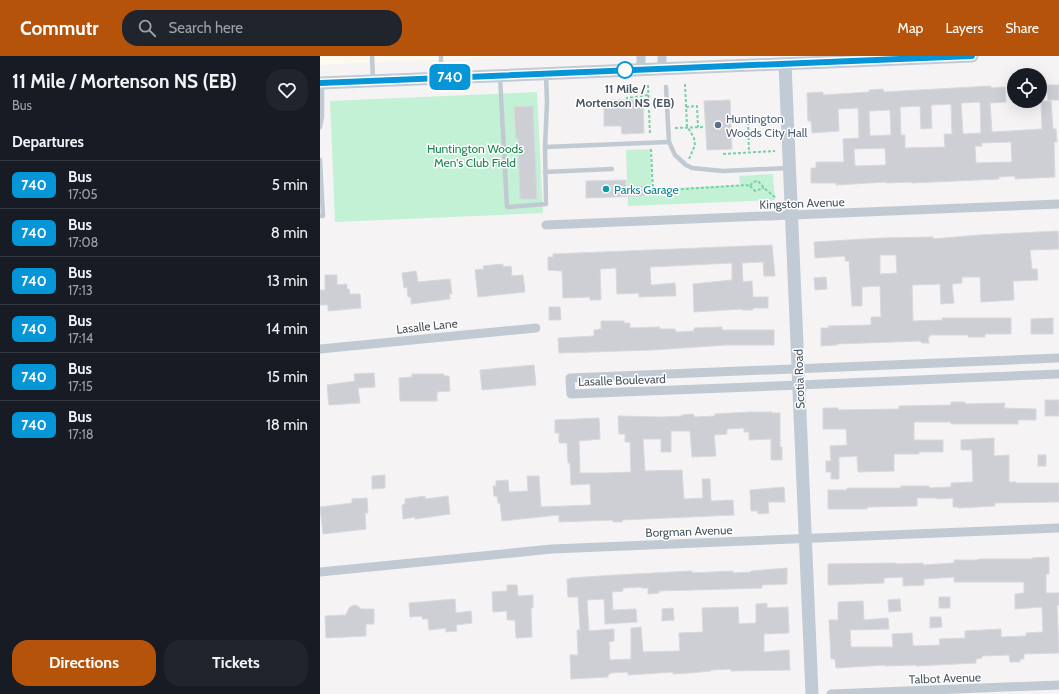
<!DOCTYPE html>
<style>
:root{--surface:#171b24;--page:#20242c;--text:#f1f3f6;--muted:#9ea1a6;--line:#363941;--accent:#b45309}
body{margin:0;font-family:Cabin,sans-serif;background:var(--page);color:var(--text);height:100vh;display:flex;flex-direction:column;font-size:15px;white-space:nowrap}
*{box-sizing:border-box;margin:0}
p{font-size:13px;color:var(--muted)}
.icon{flex:none;width:22px;height:22px;fill:none;stroke:currentColor;stroke-width:2;stroke-linecap:round;stroke-linejoin:round}
.map{position:relative;flex:1;overflow:hidden}
.panel{display:flex;flex-direction:column;background:var(--surface);width:320px}
.panel>*{flex:none}
.badge{padding:0 8px;border-radius:6px;font-size:14px;line-height:26px}
.buttons{position:absolute;left:687px;top:12px;display:grid;gap:8px}
.buttons a{display:grid;place-items:center;width:40px;height:40px;border-radius:50%;background:var(--surface);box-shadow:0 4px 16px #0002;font-size:20px}
.map>.badge{position:absolute;translate:-50% -50%;box-shadow:0 0 0 2px #fff}
h2{padding:0 12px;font-size:15px;line-height:36px}
.round{display:grid;place-items:center;flex:none;width:42px;height:42px;border-radius:16px;background:var(--page)}
.summary{display:flex;align-items:center;justify-content:space-between;height:68px;padding:0 12px}
h1{font-size:19px;font-weight:700;line-height:30px}
.primary-button{display:flex;gap:8px;margin-top:auto;padding:8px 12px}
.primary-button a{flex:1;height:46px;border-radius:16px;background:var(--accent);color:#fff;font-size:16px;font-weight:700;line-height:46px;text-align:center}
.primary-button a+a{background:var(--page);color:var(--text)}
ul{padding:0;list-style:none}
li{display:flex;align-items:center;gap:12px;height:48px;padding:0 12px;border-top:1px solid var(--line)}
li div{flex:1}
li b{display:block;font-size:15px}
li em{font-style:normal}
li .badge{min-width:44px;font-weight:700;text-align:center}
header{display:flex;align-items:center;gap:24px;box-sizing:border-box;height:56px;padding:0 20px;background:var(--accent);color:#fff}
header strong{font-size:19px}
nav{display:flex;gap:22px;margin-inline-start:auto;font-size:14px}
.search{width:280px;height:36px;background:var(--page);display:flex;align-items:center;gap:10px;box-sizing:border-box;padding:0 14px;border-radius:16px;color:var(--muted);font-size:15px}
main{display:flex;flex:1;min-height:0}
.map>svg:first-child{display:block}
.commercial{fill:#fdf9ef}
.green{fill:#c3f1d5}
.building{fill:#cdcfd5;stroke:#d7d9de;fill-rule:evenodd}
.lines{fill:none;stroke-linecap:round;stroke-linejoin:round}
.path{stroke:#7ad0a6;stroke-width:2;stroke-dasharray:3 2;stroke-linecap:butt}
.lane{stroke:#c1cad2;stroke-width:4.5}
.street{stroke:#c1cad2;stroke-width:9}
.secondary{stroke:#c1cbd6;stroke-width:13}
.line-casing{stroke:#fff;stroke-width:9}
.line{stroke:#0696d7;stroke-width:6}
.stop-dot{fill:#fff;stroke:#0696d7;stroke-width:2}
.service-dot{fill:#5c6f8a;stroke:#fff;stroke-width:1.5}
.culture-dot{fill:#0f9aa8;stroke:#fff;stroke-width:1.5}
.labels{text-anchor:middle;dominant-baseline:central;stroke-width:3;stroke-linejoin:round;paint-order:stroke}
.stop-label{font-size:12px;font-weight:bold;fill:#4a5661;stroke:#fff}
.service-label{font-size:12px;fill:#4e5e75;stroke:#fff;text-anchor:start}
.park-label{font-size:12px;fill:#17864f;stroke:#fff}
.culture-label{font-size:12px;fill:#0d838f;stroke:#fff;text-anchor:start}
.street-label{font-size:12px;fill:#4a5661;stroke:#fff}
</style>
<header>
<strong>Commutr</strong>
<div class="search"><svg class="icon" aria-label="search" viewBox="0 0 24 24"><circle cx="10" cy="10" r="6"/><path d="M15 15l6 6"/></svg>Search here</div>
<nav><a>Map</a><a>Layers</a><a>Share</a></nav>
</header>
<main>
<section class="panel">
<div class="summary"><div><h1>11 Mile / Mortenson NS (EB)</h1><p>Bus</p></div><a class="round"><svg class="icon" aria-label="heart" viewBox="0 0 24 24"><path d="M12 20l-8-8c-3-5 5-10 8-4 3-6 11-1 8 4z"/></svg></a></div>
<h2>Departures</h2>
<ul>
<li><span class="badge" style="background:#0696d7;color:#fff">740</span><div><b>Bus</b><p>17:05</p></div><em>5 min</em></li>
<li><span class="badge" style="background:#0696d7;color:#fff">740</span><div><b>Bus</b><p>17:08</p></div><em>8 min</em></li>
<li><span class="badge" style="background:#0696d7;color:#fff">740</span><div><b>Bus</b><p>17:13</p></div><em>13 min</em></li>
<li><span class="badge" style="background:#0696d7;color:#fff">740</span><div><b>Bus</b><p>17:14</p></div><em>14 min</em></li>
<li><span class="badge" style="background:#0696d7;color:#fff">740</span><div><b>Bus</b><p>17:15</p></div><em>15 min</em></li>
<li><span class="badge" style="background:#0696d7;color:#fff">740</span><div><b>Bus</b><p>17:18</p></div><em>18 min</em></li>
</ul>
<div class="primary-button"><a>Directions</a><a>Tickets</a></div>
</section>
<div class="map">
<svg width="739" height="638" viewBox="0 0 739 638">
<rect width="100%" height="100%" fill="#f5f3f3"/>
<!-- commercial -->
<polygon class="commercial" points="0,0 177,0 177,1 0,9"/>
<!-- green -->
<g class="green">
<polygon points="217,36 223,157 15,166 10,45"/>
<polygon points="330,93 332,133 420,129 419,120 453,118 455,144 308,150 306,94"/>
</g>
<!-- building -->
<g class="building">
<polygon points="727,29 739,29 739,44 728,44"/>
<path d="M671 30V32L685 31 686 46 670 47 672 76 722 73 721 45H731L733 73H736L737 86H734L735 121 695 123V120L679 121V123L592 127 591 126 566 127V126L516 129V127H491V112H496V106H524L523 83 539 82 538 52 518 53 519 75 492 77 491 65H488L487 37 503 36V39L549 36V34L563 33 564 36ZM660 46 661 77 643 78 641 47ZM631 48 632 78H624L625 91 585 92V79H581L580 51 600 50 601 73 612 72 611 49ZM570 54 571 79 550 80 549 55ZM691 86 692 106 656 107 655 90H662L661 87ZM565 92 566 109 535 110 534 93Z"/>
<polygon points="284,44 323,44 324,77 302,78 301,70 284,70"/>
<polygon points="410,44 412,93 387,94 384,45"/>
<polygon points="213,50 217,143 200,143 198,83 196,83 194,51"/>
<polygon points="306,124 306,131 323,130 326,135 324,140 266,142 266,125"/>
<path d="M738 175 739 193 710 194 712 213H717L718 224 693 225 694 244 661 246 660 221H642V227L632 228 634 247 621 248 620 228 592 229 593 265 623 264 622 262H691V278H665V281H648V279H610V281H608L609 287H602L600 285 573 286 517 288V289L501 290V272H509L508 270 551 269V261H561L560 230 542 231V250H532L529 205H525V200L495 202 494 186 562 182 613 181V183L659 179ZM560 199H576L577 217 560 218Z"/>
<polygon points="452,189 455,220 444,220 443,206 422,207 423,226 432,225 433,241 448,241 448,252 433,252 433,254 422,254 422,253 374,256 373,228 412,224 412,207 330,211 331,229 355,227 356,240 346,240 319,241 319,237 297,238 296,212 280,213 281,244 270,244 270,241 243,242 242,215 228,214 228,201 233,201 233,198"/>
<polygon points="183,208 183,211 191,210 192,220 203,219 205,236 158,241 155,214 164,213 163,210"/>
<polygon points="96,215 98,226 130,223 132,238 129,238 130,243 91,248 91,241 88,241 87,231 84,232 82,217"/>
<polygon points="5,219 17,219 17,229 27,228 27,233 29,233 30,238 40,238 41,252 8,255 8,249 0,249 0,234 5,234"/>
<polygon points="506,221 507,233 495,234 494,222"/>
<polygon points="229,251 240,251 241,264 229,264"/>
<polygon points="733,262 733,278 711,278 711,263"/>
<polygon points="281,265 304,265 304,267 310,267 310,272 340,271 340,273 355,273 356,276 374,275 374,272 402,271 402,274 454,274 454,289 406,289 333,294 239,297 238,282 274,280 274,274 281,273"/>
<polygon points="214,309 216,329 162,334 160,314"/>
<polygon points="54,317 55,331 38,332 40,347 9,349 7,329 35,325 34,318"/>
<polygon points="92,318 124,318 124,320 129,320 130,335 117,336 117,345 80,345 79,322 92,321"/>
<rect x="725" y="344" width="14" height="16"/>
<polygon points="631,346 645,346 645,348 685,347 684,352 716,353 716,364 698,364 698,368 631,368 631,366 594,366 594,384 623,384 623,396 599,396 599,398 574,398 574,415 538,416 537,400 519,401 519,423 511,423 511,416 506,416 506,405 511,405 510,390 527,389 526,373 503,373 503,352 518,352 518,354 579,353 579,350 631,349"/>
<polygon points="430,356 452,356 452,357 460,357 460,391 462,391 462,404 451,404 451,383 429,384 429,376 424,376 424,372 407,373 407,378 394,379 396,400 372,401 370,375 351,375 351,396 341,396 341,383 323,383 325,415 362,414 364,443 383,442 382,423 390,423 391,445 413,444 414,459 302,464 302,466 293,466 293,464 239,466 239,459 182,465 180,447 178,447 177,440 174,440 173,430 176,430 176,425 188,424 189,436 208,435 207,420 219,420 221,451 271,449 270,428 251,429 250,407 248,407 247,387 239,387 239,377 235,377 235,364 279,362 280,383 259,385 260,417 286,417 311,416 310,386 305,386 305,378 299,378 298,360 342,361 363,360 362,359 373,358 375,361 395,360 395,358"/>
<polygon points="674,382 674,400 689,399 689,426 696,426 696,427 739,427 739,446 675,447 675,450 638,452 638,451 633,451 633,442 617,443 617,442 597,442 597,450 547,451 547,453 508,453 508,434 527,434 527,432 581,432 581,430 609,430 609,432 631,431 631,427 653,426 652,394 641,394 641,384"/>
<rect x="718" y="399" width="8" height="11"/>
<polygon points="65,419 65,432 52,433 52,420"/>
<polygon points="464,431 465,446 448,446 449,457 438,458 438,455 431,455 430,434"/>
<polygon points="105,440 105,443 128,440 130,458 95,463 95,461 83,463 82,449 85,448 85,443"/>
<polygon points="47,442 48,457 45,457 46,473 3,478 0,451 32,447 32,443"/>
<polygon points="729,501 729,518 726,518 726,537 739,537 739,549 737,549 739,597 704,598 704,603 700,603 700,606 690,606 689,599 662,600 662,602 656,603 656,607 596,610 596,609 565,610 565,609 516,612 515,603 511,603 509,564 518,564 518,546 543,545 544,564 568,562 569,573 530,574 531,591 573,591 572,578 592,577 593,590 620,589 619,583 645,582 645,575 681,573 681,581 706,580 706,577 723,576 722,551 695,553 695,538 704,537 704,526 634,526 634,521 604,523 604,529 583,530 583,521 564,522 564,527 508,529 508,508 576,507 576,508 603,507 603,509 634,507 634,504 658,504 658,503 712,503 712,502"/>
<polygon points="467,512 467,528 442,529 442,532 339,535 339,537 328,538 328,532 321,532 321,531 303,532 303,535 292,536 293,554 316,553 317,566 285,568 284,543 267,544 269,575 294,573 294,585 289,586 290,604 311,603 311,572 321,571 323,596 360,595 359,577 383,576 382,552 418,551 419,568 436,567 436,548 447,547 447,552 468,551 469,577 444,578 444,596 469,594 470,614 411,615 411,613 391,614 391,615 369,617 353,618 353,616 308,619 308,616 290,617 290,618 288,619 288,621 251,623 250,599 258,599 257,574 260,574 258,541 248,541 247,523 250,523 250,522 296,519 372,515 372,517 413,515 413,517 431,516 431,515"/>
<polygon points="187,529 197,529 198,540 213,539 213,552 211,552 212,581 196,582 195,564 187,564 187,555 173,556 172,536 187,535"/>
<rect x="619" y="541" width="11" height="11"/>
<polygon points="135,543 136,557 151,555 152,567 136,569 137,575 126,576 126,572 109,574 108,563 102,563 102,560 90,561 89,547"/>
<polygon points="580,543 581,555 569,556 568,544"/>
<polygon points="36,549 41,553 54,553 54,568 46,568 46,580 6,582 5,560 26,559 29,552 32,550"/>
<polygon points="353,552 354,564 342,565 342,553"/>
<polygon points="610,561 621,561 622,571 610,572"/>
</g>
<g class="lines">
<!-- path -->
<g class="path">
<polyline points="365,28 367,70 374,82 375,89 369,103"/>
<polyline points="328,29 330,79"/>
<polyline points="307,44 307,42 328,39"/>
<polyline points="366,51 377,50 378,71"/>
<polyline points="428,66 429,96"/>
<polyline points="411,67 454,64"/>
<polyline points="355,72 385,71"/>
<polyline points="331,93 333,135 426,129 430,130 433,126 438,125 444,132 456,142"/>
<polyline points="403,98 455,95"/>
<polyline points="430,130 435,135 444,132"/>
</g>
<!-- lane -->
<g class="lane">
<polyline points="52,0 53,24"/>
<polyline points="121,0 121,20"/>
<polyline points="180,21 187,151 226,148 225,91 227,46 226,20"/>
<polyline points="346,31 349,86 355,99 366,109 372,112 403,115 468,112"/>
<polyline points="0,71 2,61 2,29"/>
<polyline points="225,91 349,86"/>
<polyline points="0,104 3,160 0,160"/>
<polyline points="225,116 292,113"/>
</g>
<!-- street -->
<g class="street">
<polyline points="321,0 321,13"/>
<polyline points="342,0 342,13"/>
<polyline points="226,169 739,148"/>
<polyline points="0,293 216,272"/>
<polyline points="739,302 250,322 251,338 479,329 739,318"/>
<polyline points="0,516 232,493 739,472"/>
<polyline points="511,638 739,629"/>
</g>
<!-- secondary -->
<g class="secondary">
<polyline points="465,8 492,638"/>
<polyline points="0,27 652,0"/>
</g>
</g>
<g class="lines">
<!-- line casing -->
<g class="line-casing">
<polyline id="line" points="0,27 652,0"/>
</g>
<!-- line -->
<use href="#line" class="line"/>
</g>
<!-- markers -->
<circle class="stop-dot" cx="305" cy="14" r="8"/>
<circle class="service-dot" cx="398" cy="69" r="4"/>
<circle class="culture-dot" cx="286" cy="133" r="4"/>
<g class="labels">
<!-- stop labels -->
<g class="stop-label">
<text x="305" y="32">11 Mile /<tspan x="305" dy="14">Mortenson NS (EB)</tspan></text>
</g>
<!-- service labels -->
<g class="service-label">
<text x="406" y="62">Huntington<tspan x="406" dy="14">Woods City Hall</tspan></text>
</g>
<!-- park labels -->
<g class="park-label">
<text x="155" y="92">Huntington Woods<tspan x="155" dy="14">Men's Club Field</tspan></text>
</g>
<!-- culture labels -->
<g class="culture-label">
<text x="294" y="133">Parks Garage</text>
</g>
<!-- street labels -->
<g class="street-label">
<text transform="translate(482 147) rotate(-2)">Kingston Avenue</text>
<text transform="translate(107 270) rotate(-6)">Lasalle Lane</text>
<text transform="translate(479 323) rotate(-92)">Scotia Road</text>
<text transform="translate(302 324) rotate(-2)">Lasalle Boulevard</text>
<text transform="translate(369 475) rotate(-2)">Borgman Avenue</text>
<text transform="translate(625 622) rotate(-2)">Talbot Avenue</text>
</g>
</g>
</svg>
<div class="buttons">
<a><svg class="icon" aria-label="locate" viewBox="0 0 24 24"><circle cx="12" cy="12" r="6"/><path d="M12 2v4M12 18v4M2 12h4M18 12h4"/></svg></a>
</div>
<b class="badge" style="left:130px;top:21px;background:#0696d7;color:#fff">740</b>
</div>
</main>
